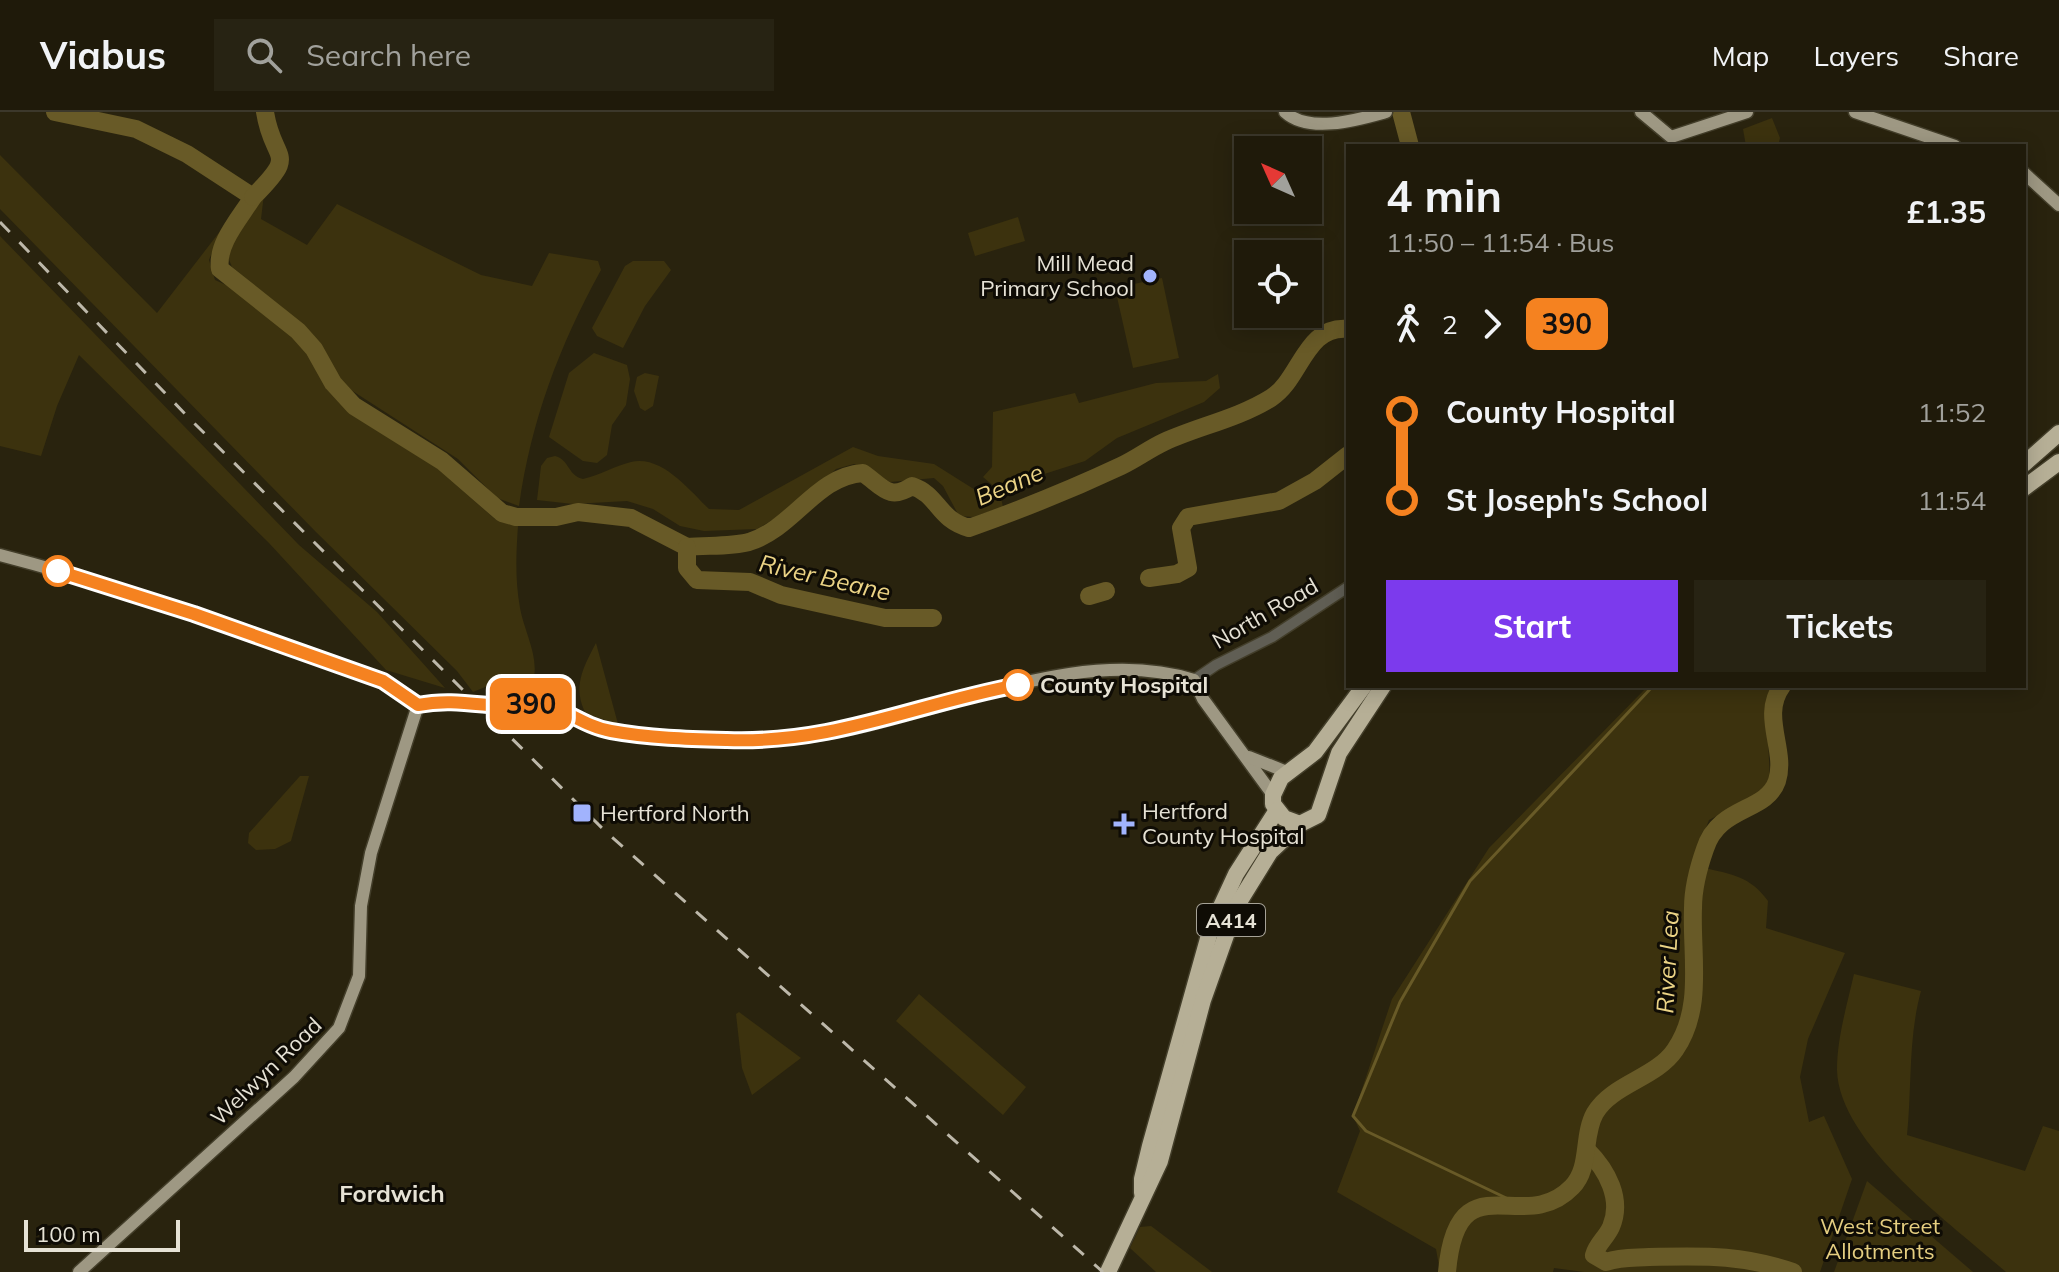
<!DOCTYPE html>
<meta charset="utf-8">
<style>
:root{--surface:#1f1a0a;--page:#272313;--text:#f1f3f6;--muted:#a1a19c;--line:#3c382b;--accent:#7c3aed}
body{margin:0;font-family:Mulish,sans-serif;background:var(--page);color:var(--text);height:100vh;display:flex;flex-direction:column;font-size:30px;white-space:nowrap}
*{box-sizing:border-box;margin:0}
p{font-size:26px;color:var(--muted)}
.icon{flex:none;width:44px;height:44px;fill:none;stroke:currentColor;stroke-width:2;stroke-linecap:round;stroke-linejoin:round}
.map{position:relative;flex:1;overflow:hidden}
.drawer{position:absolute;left:1346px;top:32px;width:680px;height:544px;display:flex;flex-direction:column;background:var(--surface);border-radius:0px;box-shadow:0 4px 20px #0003,0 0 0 2px var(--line)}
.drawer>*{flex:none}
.badge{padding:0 16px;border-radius:12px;font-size:28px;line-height:52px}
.needle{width:52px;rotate:315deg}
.buttons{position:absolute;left:1234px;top:24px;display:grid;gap:16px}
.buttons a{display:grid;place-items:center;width:88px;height:88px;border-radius:0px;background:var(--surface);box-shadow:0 4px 20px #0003,0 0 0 2px var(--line);font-size:40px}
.scale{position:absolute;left:24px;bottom:20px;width:156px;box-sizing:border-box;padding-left:8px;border:4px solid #e6e2d5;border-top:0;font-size:22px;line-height:28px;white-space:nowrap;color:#e6e2d5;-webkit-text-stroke:6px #0f0c05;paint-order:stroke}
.map>.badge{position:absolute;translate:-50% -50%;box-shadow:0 0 0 4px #fff}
.legs{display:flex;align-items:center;gap:12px;height:88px;padding:0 40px;font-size:26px}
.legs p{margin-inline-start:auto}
.headline{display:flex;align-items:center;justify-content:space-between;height:136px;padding:0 40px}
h1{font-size:44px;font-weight:700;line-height:60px}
.cta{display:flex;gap:16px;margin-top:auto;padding:16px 40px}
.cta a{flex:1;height:92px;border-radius:0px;background:var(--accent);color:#fff;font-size:32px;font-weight:700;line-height:92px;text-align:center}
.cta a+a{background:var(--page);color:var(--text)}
ul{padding:0 40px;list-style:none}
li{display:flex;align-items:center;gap:28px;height:88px;font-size:30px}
li i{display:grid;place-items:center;width:12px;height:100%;margin:0 10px;background:currentColor}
li i::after{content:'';width:20px;height:20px;margin:-10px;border:6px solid;border-radius:50%;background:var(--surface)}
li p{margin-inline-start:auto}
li:first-child i{background:linear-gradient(#0000 50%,currentColor 0)}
li:last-child i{background:linear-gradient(currentColor 50%,#0000 0)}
header{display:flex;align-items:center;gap:48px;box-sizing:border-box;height:112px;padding:0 40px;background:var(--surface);border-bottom:2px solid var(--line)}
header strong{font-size:38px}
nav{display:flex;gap:44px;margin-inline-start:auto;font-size:28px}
.search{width:560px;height:72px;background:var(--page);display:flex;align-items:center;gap:20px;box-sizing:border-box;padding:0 28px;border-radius:0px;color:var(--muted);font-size:30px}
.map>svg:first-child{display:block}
.green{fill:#3c320e}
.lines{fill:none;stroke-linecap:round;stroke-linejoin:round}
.stream{stroke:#685a27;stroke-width:3}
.river{stroke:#685a27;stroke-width:18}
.minor-casing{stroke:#433e2a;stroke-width:13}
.major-casing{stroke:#433e2a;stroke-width:15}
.highway-casing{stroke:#433e2a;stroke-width:19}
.minor{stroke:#605e54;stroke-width:10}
.major{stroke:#9e9883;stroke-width:12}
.highway{stroke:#b6af96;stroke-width:16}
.rail{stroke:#bdb8aa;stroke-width:3;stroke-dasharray:14 14;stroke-linecap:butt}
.line-1-casing{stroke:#fff;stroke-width:18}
.line-1{stroke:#f58220;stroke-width:12}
.poi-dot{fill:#a1b3fd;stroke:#0f0c05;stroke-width:3}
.stop-1-dot{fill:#fff;stroke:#f58220;stroke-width:4}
.labels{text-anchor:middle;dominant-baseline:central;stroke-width:6;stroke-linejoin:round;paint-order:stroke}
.shield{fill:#0f0c05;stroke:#a6a297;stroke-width:2}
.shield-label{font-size:20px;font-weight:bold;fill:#e6e2d5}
.poi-label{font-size:22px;fill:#e6e2d5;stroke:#0f0c05;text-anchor:start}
.street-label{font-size:22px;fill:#e6e2d5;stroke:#0f0c05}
.stop-label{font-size:22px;font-weight:bold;fill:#e6e2d5;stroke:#0f0c05;text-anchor:start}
.park-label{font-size:22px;fill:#e5ce80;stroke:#0f0c05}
.water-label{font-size:24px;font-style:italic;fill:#ebd385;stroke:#0f0c05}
.neighbourhood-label{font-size:24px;font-weight:bold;fill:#e6e2d5;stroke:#0f0c05}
</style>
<header>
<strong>Viabus</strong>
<div class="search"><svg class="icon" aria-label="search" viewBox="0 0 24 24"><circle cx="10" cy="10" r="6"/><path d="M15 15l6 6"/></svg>Search here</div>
<nav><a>Map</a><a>Layers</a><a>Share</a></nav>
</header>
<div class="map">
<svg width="2059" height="1160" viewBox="0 0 2059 1160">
<rect width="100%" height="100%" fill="#29230e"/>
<!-- green -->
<g class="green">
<polygon points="1772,6 1780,26 1778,34 1746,34 1743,17"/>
<path d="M0 43 157 201 221 118 209 148 215 168 237 178 298 227 328 275 353 300 414 336 495 407 518 414C516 442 515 468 520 496 524 519 540 546 533 569L529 572 495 571 473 580 457 559 316 420 0 97Z"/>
<path d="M264 82 261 107 307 133 337 92 481 163 532 174 549 141 598 149 601 158C559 234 531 309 519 394L497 386 458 347 337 269 313 226 283 196 232 155 228 145C236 121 248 100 264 82Z"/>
<polygon points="1018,105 1025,129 975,144 968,121"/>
<polygon points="0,124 299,433 377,500 445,576 386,558 269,431 79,243 57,294 41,344 0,334"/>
<polygon points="633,149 664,149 671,158 645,194 623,236 597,224 592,216 625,154"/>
<polygon points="1162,166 1179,246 1133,256 1115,176"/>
<polygon points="594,241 627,253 630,267 626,293 612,313 607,343 597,351 583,349 549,325 569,261"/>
<polygon points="645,261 659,264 653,294 645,299 640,296 634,279 637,265"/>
<polygon points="1218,262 1220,276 1204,290 1117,326 1085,349 997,377 983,365 992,355 993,300 1075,281 1079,291 1156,271 1206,269"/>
<path d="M853 335 878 344 934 352 980 381 1001 386 1003 395 973 405 959 404 943 374 934 366 890 370 854 352 836 357 795 395 757 417 704 419 680 414 653 397 627 389 573 392 537 388 541 354 547 346 555 344C569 347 568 364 583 367 600 363 615 354 631 350 662 343 689 378 709 397L739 398Z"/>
<path d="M596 531 618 612 586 602C572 575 583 556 596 531Z"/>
<path d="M1648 574H1773L1766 591 1770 667 1757 683 1709 708 1696 742 1704 756C1732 762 1751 765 1768 789L1766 816 1845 841 1808 927 1800 965 1809 1010 1824 1004 1852 1067 1820 1160H1584L1554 1156 1553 1160H1440L1436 1137 1337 1080 1360 1019 1353 1004 1392 887 1489 736Z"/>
<polygon points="300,664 309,664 291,729 275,737 256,738 248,731 249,721"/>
<path d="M1854 862 1921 879C1908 926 1912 975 1907 1023L2025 1059 2043 1014 2059 1019V1160H2006C1954 1114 1839 1032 1837 958 1837 926 1847 893 1854 862Z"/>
<polygon points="919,882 1026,975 1003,1003 896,909"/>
<polygon points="739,900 801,946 752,983 742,956 736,902"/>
<polygon points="1867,1069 1973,1160 1834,1160"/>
<polygon points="1151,1114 1212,1160 1156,1160 1130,1136 1140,1115"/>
</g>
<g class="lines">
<!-- stream -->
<polyline class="stream" points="1525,1095 1366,1019 1353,1004 1400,890 1470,769 1653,574"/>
<!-- river -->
<g class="river">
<path d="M55 0 136 17 187 42 253 85C240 106 216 132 220 157L298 219 314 237 333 271 354 294 442 349 502 401 516 405H556L578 400 631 406 687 435"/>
<polyline points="1401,0 1410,34"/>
<path d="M253 85C300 38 273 52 265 0"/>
<path d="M687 435C707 433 730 435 749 430 794 416 816 364 863 361 883 375 889 389 912 374 939 383 937 407 969 416 1020 398 1072 377 1121 354 1136 347 1149 337 1164 330 1199 314 1237 307 1271 286 1301 267 1305 213 1348 217"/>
<polyline points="687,435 687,456 697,468 750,470 781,483 885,506 933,506"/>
<polyline points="1149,466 1177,462 1188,456 1181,416 1188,405 1279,389 1315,369 1348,343"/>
<polyline points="1089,484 1106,479"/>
<path d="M1587 1038C1607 1058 1623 1087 1611 1115 1606 1126 1597 1132 1594 1143L1606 1150C1621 1145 1633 1146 1649 1145 1704 1144 1740 1142 1793 1160"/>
<path d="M1447 1160C1457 1045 1523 1126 1572 1075 1591 1056 1582 1024 1595 1001 1612 972 1656 966 1675 938 1704 896 1691 844 1693 796 1693 778 1699 754 1705 737 1719 693 1766 701 1777 669 1787 638 1760 604 1782 574"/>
</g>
<!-- minor casing -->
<g class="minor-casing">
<polyline id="minor" points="1194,568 1216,553 1272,525 1348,475"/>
</g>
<!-- major casing -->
<g class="major-casing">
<g id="major">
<path d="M1285 0C1309 22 1357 8 1386 0"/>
<polyline points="1641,0 1671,25 1747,0"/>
<polyline points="1855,0 1955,34"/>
<polyline points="2024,61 2059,93"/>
<path d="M0 443C93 467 183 498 273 530 323 548 376 560 418 593"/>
<path d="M418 593C453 585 485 598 520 595 528 594 537 589 544 591 567 597 586 614 610 619 669 630 733 631 791 626 917 616 1069 528 1194 568L1203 587 1273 683"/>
<polyline points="1249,645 1287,660"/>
<polyline points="79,1160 294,965 339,916 359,864 361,794 371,741 418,593"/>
</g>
</g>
<!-- highway casing -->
<g class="highway-casing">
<g id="highway">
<polyline points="2024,352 2059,321"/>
<polyline points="2024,376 2059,350"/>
<polyline points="1300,712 1284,706 1273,692 1273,683 1281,666 1315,640 1364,574"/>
<polyline points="1142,1081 1142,1067 1150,1034 1211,816 1236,762 1277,698"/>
<polyline points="1108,1160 1160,1049 1203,888 1236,795 1270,740 1300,712 1318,703 1339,641 1383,574"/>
</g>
</g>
<!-- minor -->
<use href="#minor" class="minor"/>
<!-- major -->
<use href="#major" class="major"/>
<!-- highway -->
<use href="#highway" class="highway"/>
<!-- rail -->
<polyline class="rail" points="0,110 190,307 604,718 1103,1160"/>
</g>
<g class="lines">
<!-- line-1 casing -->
<g class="line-1-casing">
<path id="line-1" d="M58 459 194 502 383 569 418 593C452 586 481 594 515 595 524 595 536 589 544 591 567 599 587 615 611 619 649 626 689 627 727 628 834 632 916 592 1018 573"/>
</g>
<!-- line-1 -->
<use href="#line-1" class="line-1"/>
</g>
<!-- markers -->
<g class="poi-dot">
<circle cx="1150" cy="164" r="8"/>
<rect x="572" y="691" width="20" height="20" rx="4"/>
<path d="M1120 700h8v8h8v8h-8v8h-8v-8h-8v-8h8z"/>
</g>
<g class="stop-1-dot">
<circle cx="58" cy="459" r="14"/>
<circle cx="1018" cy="573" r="14"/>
</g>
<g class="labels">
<!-- shield labels -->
<rect class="shield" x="1197" y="792" width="68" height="32" rx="6"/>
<g class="shield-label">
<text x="1231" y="808">A414</text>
</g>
<!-- poi labels -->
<g class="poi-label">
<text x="1134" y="151" text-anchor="end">Mill Mead<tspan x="1134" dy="25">Primary School</tspan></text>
<text x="1142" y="699">Hertford<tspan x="1142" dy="25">County Hospital</tspan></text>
<text x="600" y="701">Hertford North</text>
</g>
<!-- street labels -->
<g class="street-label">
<text transform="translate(1265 501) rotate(-30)">North Road</text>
<text transform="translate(266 959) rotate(-44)">Welwyn Road</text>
</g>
<!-- stop labels -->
<g class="stop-label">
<text x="1040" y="573">County Hospital</text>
</g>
<!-- park labels -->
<g class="park-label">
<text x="1880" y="1114">West Street<tspan x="1880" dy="25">Allotments</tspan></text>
</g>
<!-- water labels -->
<g class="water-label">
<text transform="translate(1009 372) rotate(-23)">Beane</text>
<text transform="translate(825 465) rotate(13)">River Beane</text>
<text transform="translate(1667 850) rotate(-87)">River Lea</text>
</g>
<!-- neighbourhood labels -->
<g class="neighbourhood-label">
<text x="392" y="1081">Fordwich</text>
</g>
</g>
</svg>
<div class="buttons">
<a><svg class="needle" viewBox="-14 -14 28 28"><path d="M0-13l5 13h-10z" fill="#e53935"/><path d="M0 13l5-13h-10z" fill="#a1a19c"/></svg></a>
<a><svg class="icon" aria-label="locate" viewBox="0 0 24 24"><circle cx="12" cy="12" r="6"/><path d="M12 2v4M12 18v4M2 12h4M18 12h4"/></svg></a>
</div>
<div class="scale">100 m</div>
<b class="badge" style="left:531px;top:592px;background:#f58220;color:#111">390</b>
<section class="drawer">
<div class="headline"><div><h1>4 min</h1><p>11:50 – 11:54 · Bus</p></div><b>£1.35</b></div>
<div class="legs"><svg class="icon" aria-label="walk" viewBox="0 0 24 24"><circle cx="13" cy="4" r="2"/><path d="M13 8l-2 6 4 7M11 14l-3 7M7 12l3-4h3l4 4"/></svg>2<svg class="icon" aria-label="forward" viewBox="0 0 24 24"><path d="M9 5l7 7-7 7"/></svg><b class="badge" style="background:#f58220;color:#111">390</b></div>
<ul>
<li><i style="color:#f58220"></i><b>County Hospital</b><p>11:52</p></li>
<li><i style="color:#f58220"></i><b>St Joseph's School</b><p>11:54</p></li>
</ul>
<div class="cta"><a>Start</a><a>Tickets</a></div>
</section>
</div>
